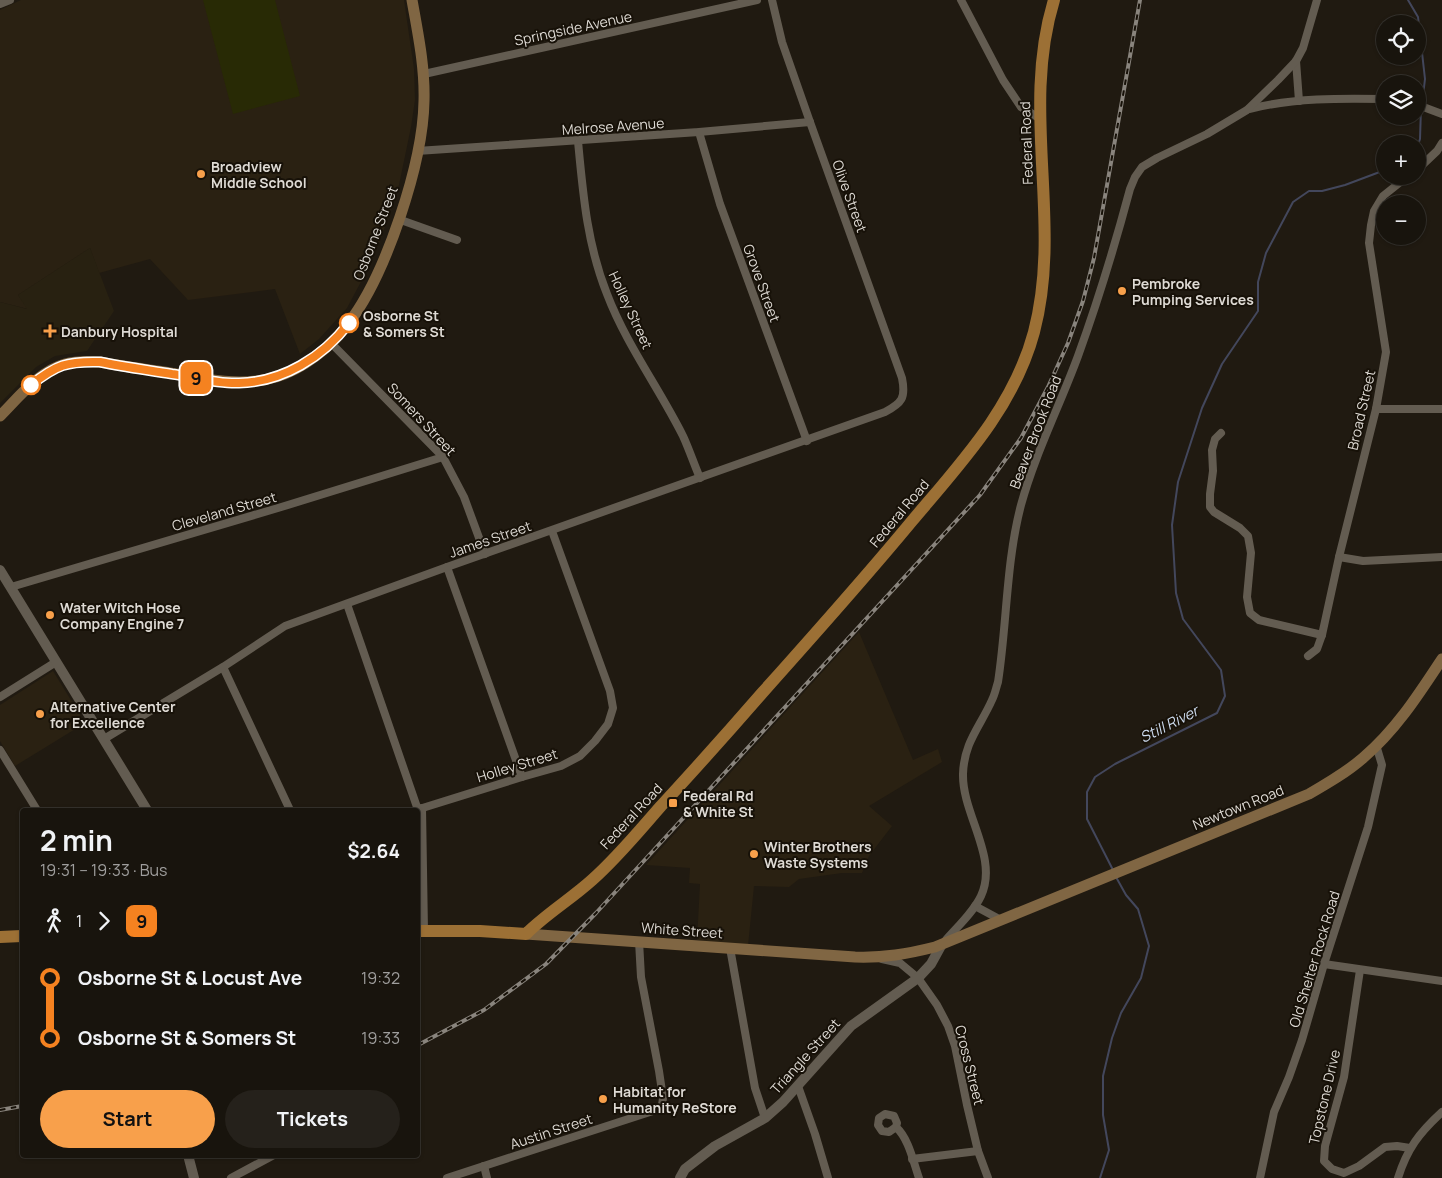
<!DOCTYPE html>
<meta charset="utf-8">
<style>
:root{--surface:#18140d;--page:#25211b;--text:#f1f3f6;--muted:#9f9e9d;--line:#36332e;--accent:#f8a04b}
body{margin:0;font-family:Manrope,sans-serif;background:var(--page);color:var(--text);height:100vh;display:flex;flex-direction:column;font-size:19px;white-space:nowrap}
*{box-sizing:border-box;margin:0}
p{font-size:16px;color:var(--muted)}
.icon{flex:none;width:28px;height:28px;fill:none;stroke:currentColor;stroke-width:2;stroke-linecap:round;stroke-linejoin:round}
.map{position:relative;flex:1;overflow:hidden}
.side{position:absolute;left:20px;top:808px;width:400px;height:350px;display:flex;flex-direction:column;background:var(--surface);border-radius:5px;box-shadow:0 1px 4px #0004,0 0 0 1px var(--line)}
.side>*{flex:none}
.badge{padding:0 10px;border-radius:8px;font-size:18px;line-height:32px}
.buttons{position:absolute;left:1376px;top:15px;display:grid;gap:10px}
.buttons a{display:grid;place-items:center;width:50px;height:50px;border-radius:50%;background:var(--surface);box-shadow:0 1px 4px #0004,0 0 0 1px var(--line);font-size:25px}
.map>.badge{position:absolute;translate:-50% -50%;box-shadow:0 0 0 2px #fff}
.legs{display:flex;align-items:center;gap:8px;height:55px;padding:0 20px;font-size:16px}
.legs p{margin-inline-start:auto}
.overview{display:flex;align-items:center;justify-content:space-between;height:85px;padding:0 20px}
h1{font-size:28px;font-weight:700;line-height:38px}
.button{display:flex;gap:10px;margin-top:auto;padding:10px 20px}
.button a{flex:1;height:58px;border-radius:30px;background:var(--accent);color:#111;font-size:20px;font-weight:700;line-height:58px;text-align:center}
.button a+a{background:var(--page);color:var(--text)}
ul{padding:0 20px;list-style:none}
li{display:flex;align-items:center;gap:18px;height:60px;font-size:19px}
li i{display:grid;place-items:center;width:8px;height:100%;margin:0 6px;background:currentColor}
li i::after{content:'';width:12px;height:12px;margin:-6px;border:4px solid;border-radius:50%;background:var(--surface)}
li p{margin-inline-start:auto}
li:first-child i{background:linear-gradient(#0000 50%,currentColor 0)}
li:last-child i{background:linear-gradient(currentColor 50%,#0000 0)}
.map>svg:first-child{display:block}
.built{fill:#2a2112}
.medical{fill:#282111}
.green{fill:#282a05}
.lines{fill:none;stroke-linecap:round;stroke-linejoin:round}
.stream{stroke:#43475c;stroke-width:2}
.minor{stroke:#635c51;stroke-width:8}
.tertiary{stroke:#635c51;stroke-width:10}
.secondary{stroke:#806643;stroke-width:11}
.primary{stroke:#9c7035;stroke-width:12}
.rail-casing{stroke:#89847d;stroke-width:4}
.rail{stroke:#171108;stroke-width:2;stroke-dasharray:5.5;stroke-linecap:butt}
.line-1-casing{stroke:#fff;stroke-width:11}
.line-1{stroke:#f58220;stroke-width:8}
.poi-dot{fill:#f8a04b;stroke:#171108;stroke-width:2}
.stop-1-dot{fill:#fff;stroke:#f58220;stroke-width:2.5}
.labels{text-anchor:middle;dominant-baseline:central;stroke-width:4;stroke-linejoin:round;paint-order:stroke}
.street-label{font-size:14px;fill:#dedad4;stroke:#171108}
.poi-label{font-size:14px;font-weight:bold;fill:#dedad4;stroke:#171108;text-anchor:start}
.stop-label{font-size:14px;font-weight:bold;fill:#dedad4;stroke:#171108;text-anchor:start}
.water-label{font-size:15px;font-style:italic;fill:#ccdaed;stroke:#171108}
</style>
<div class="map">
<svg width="1442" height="1178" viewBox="0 0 1442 1178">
<rect width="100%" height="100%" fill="#201a11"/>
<!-- built -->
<g class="built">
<polygon points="21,0 404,0 414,69 415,100 411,127 399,185 380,241 364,276 347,308 319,339 300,354 275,289 188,300 150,259 99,273 90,248 18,295 28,309 0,302 0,10"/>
<polygon points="859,632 913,760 938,749 942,762 869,806 892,826 869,856 862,873 842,873 799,879 789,887 754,886 748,946 697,940 700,884 689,883 690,868 646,865"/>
<polygon points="53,671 85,723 15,766 0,741 0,705"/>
</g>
<!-- medical -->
<polygon class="medical" points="90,248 114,311 87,351 55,356 36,367 0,403 0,302 27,309 18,295"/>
<!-- green -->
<polygon class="green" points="203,0 275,0 300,96 233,114"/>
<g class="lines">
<!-- stream -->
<g class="stream">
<polyline points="1408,0 1418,17 1425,79 1422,104"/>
<polyline points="1418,145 1420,139 1421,108"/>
<polyline points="1113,870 1087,819 1087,792 1095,777 1115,764 1217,713 1225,696 1221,670 1183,619 1176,593 1172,525 1178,482 1202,408 1222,364 1258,311 1258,282 1266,253 1293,202 1309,191 1322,191 1345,185 1385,170"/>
<polyline points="1100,1178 1109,1150 1103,1115 1103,1076 1112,1038 1121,1013 1141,978 1149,946 1138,909 1126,895 1116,877"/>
</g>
<!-- minor -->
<g class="minor">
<polyline points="961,0 1003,80 1021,107 1039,118"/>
<polyline points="0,4 10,0"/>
<polyline points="1296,61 1299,101"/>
<polyline points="424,74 757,0"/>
<polyline points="1418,105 1442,114"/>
<path d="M1249 109C1293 98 1340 98 1385 99"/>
<polyline points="699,132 720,204 807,441"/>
<path d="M578 141C583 194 587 244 607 294 626 344 659 388 683 436 689 449 694 464 700 478"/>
<polyline points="417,151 699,132 810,122"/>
<polyline points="1418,169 1437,151 1442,143"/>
<polyline points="398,219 457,240"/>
<polyline points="331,343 443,457 464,497 485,554"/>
<polyline points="1376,409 1442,409"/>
<polyline points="1221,433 1215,439 1212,450 1213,471 1210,494 1210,507 1214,512 1240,528 1248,536 1251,553 1247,597 1250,613 1259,620 1322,635"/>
<polyline points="1339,557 1363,561 1442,557"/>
<polyline points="447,567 522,777"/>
<polyline points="11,587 278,508 443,457"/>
<polyline points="347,604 418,810"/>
<polyline points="1308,656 1317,649 1322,635 1339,557 1376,409 1386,352 1369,243 1371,225 1374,211 1383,196 1408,176"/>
<polyline points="223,667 290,810"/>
<polyline points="0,697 56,662"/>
<path d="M104 739 223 667 285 626 447 567 885 412C902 403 906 398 902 378L810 122 782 42 772 0"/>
<polyline points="0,750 37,810"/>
<polyline points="422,808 424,931"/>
<polyline points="416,810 522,777 561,766 580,756 595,741 608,724 613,708 610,691 552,531"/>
<polyline points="975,906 1001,920"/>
<path d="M945 941C957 927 973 913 981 896 999 858 962 814 963 774 964 742 980 727 992 700 995 694 996 688 998 682 1007 624 1006 562 1021 505 1035 454 1060 405 1078 356 1098 301 1115 245 1130 189L1135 177 1142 167 1157 158 1207 134 1247 110 1278 80 1296 61 1303 48 1317 0"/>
<polyline points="730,948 755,1088 765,1118"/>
<polyline points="882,959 900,963 918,978 937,1005 948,1026 955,1046 967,1105 978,1151 988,1178"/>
<polyline points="1324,964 1442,981"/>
<polyline points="1360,970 1344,1077 1325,1146 1324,1161 1332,1169 1344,1173 1359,1166 1385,1147 1397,1146 1410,1148"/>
<polyline points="798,1086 815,1134 828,1178"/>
<path d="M896 1127 889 1132 882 1131 878 1125 879 1118 885 1114 894 1116 897 1123 896 1127C909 1139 913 1161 919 1178"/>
<polyline points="912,1159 978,1151"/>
<polyline points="484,1166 487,1178"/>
<polyline points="231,1178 274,1155"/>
<polyline points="447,1178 653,1111 662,1105 663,1098 659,1071 641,977 639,941"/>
<polyline points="1260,1178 1274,1112 1289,1077 1302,1040 1324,964 1368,827 1382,765 1376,745"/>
<path d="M1398 1178C1407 1149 1419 1133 1442 1112"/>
</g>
<!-- tertiary -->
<g class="tertiary">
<polyline points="0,570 147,810"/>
<polyline points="188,1155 194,1178"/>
<polyline points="680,1178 685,1169 715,1146 765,1118 783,1102 851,1026 918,978 931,964 942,944"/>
</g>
<!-- secondary -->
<g class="secondary">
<path d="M0 416C18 398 39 371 65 364 76 361 88 361 100 362 121 366 143 369 164 372 201 378 239 388 276 377 303 369 331 347 348 324 386 275 423 163 424 101 425 67 418 34 412 0"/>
<path d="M526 934 855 957C884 958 907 954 935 947L1309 794C1328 783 1347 772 1363 758 1396 730 1419 694 1442 659"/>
</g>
<!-- primary -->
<g class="primary">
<path d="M418 931H480L526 934C546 914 571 899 592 880 617 858 639 831 661 806 696 768 730 730 763 692 814 635 864 579 912 521 961 463 1014 407 1034 332 1063 222 1020 111 1054 0"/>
<polyline points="0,937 22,936"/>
</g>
<!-- rail casing -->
<g class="rail-casing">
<g id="rail">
<polyline points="418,1045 484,1010 546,964 596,913 980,495 1021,438 1048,387 1068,343 1083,301 1094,258 1140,0"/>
<polyline points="0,1110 22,1106"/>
</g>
</g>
<!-- rail -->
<use href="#rail" class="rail"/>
</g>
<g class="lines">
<!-- line-1 casing -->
<g class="line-1-casing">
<path id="line-1" d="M31 385C56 365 67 361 100 362 124 367 148 370 172 374 193 377 217 384 239 383 283 382 323 357 349 323"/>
</g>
<!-- line-1 -->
<use href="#line-1" class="line-1"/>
</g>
<!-- markers -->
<g class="poi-dot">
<circle cx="201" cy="174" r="5"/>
<circle cx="1122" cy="291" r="5"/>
<path d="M47.5 323.5h5v5h5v5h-5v5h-5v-5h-5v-5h5z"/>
<circle cx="50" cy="615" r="5"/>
<circle cx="40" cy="714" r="5"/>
<rect x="668" y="798" width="10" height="10" rx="2.5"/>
<circle cx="754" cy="854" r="5"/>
<circle cx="603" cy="1099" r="5"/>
</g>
<g class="stop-1-dot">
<circle cx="349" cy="323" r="9"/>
<circle cx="31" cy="385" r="9"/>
</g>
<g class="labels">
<!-- street labels -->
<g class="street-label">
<text transform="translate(573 28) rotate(-12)">Springside Avenue</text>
<text transform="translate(613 126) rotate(-4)">Melrose Avenue</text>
<text transform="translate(1026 143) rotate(-92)">Federal Road</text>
<text transform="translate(850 196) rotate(70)">Olive Street</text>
<text transform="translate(375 233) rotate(-69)">Osborne Street</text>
<text transform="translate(762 283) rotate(70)">Grove Street</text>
<text transform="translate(631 310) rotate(65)">Holley Street</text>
<text transform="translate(1361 410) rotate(-77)">Broad Street</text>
<text transform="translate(422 419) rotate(47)">Somers Street</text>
<text transform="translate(1035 432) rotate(-69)">Beaver Brook Road</text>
<text transform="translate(224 511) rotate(-16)">Cleveland Street</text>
<text transform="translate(899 513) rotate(-50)">Federal Road</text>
<text transform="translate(490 539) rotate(-19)">James Street</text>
<text transform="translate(517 765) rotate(-17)">Holley Street</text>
<text transform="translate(1238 807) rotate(-22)">Newtown Road</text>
<text transform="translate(631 816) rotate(-47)">Federal Road</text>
<text transform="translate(682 930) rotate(4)">White Street</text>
<text transform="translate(1314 959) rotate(-73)">Old Shelter Rock Road</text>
<text transform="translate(805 1056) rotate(-48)">Triangle Street</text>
<text transform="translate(970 1065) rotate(76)">Cross Street</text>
<text transform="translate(1324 1097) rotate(-77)">Topstone Drive</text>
<text transform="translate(551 1131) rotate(-18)">Austin Street</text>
</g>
<!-- poi labels -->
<g class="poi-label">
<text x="211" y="166">Broadview<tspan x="211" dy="16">Middle School</tspan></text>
<text x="1132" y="283">Pembroke<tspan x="1132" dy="16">Pumping Services</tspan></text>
<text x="61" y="331">Danbury Hospital</text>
<text x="60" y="607">Water Witch Hose<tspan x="60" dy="16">Company Engine 7</tspan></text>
<text x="50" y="706">Alternative Center<tspan x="50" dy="16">for Excellence</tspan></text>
<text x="683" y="795">Federal Rd<tspan x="683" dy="16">&amp; White St</tspan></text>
<text x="764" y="846">Winter Brothers<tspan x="764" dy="16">Waste Systems</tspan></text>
<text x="613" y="1091">Habitat for<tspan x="613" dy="16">Humanity ReStore</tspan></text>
</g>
<!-- stop labels -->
<g class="stop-label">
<text x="363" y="315">Osborne St<tspan x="363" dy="16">&amp; Somers St</tspan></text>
</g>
<!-- water labels -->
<g class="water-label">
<text transform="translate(1169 724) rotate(-27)">Still River</text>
</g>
</g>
</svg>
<div class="buttons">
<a><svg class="icon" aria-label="locate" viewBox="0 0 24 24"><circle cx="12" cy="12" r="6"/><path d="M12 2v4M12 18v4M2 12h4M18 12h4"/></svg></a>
<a><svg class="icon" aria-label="layers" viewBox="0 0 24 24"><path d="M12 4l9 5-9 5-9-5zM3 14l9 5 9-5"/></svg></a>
<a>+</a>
<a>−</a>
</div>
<b class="badge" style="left:196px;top:378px;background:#f58220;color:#111">9</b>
<section class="side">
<div class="overview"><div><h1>2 min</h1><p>19:31 – 19:33 · Bus</p></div><b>$2.64</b></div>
<div class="legs"><svg class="icon" aria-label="walk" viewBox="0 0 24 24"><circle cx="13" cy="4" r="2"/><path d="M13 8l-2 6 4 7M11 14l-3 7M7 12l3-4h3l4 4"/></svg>1<svg class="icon" aria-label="forward" viewBox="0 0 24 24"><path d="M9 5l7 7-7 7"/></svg><b class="badge" style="background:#f58220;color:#111">9</b></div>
<ul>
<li><i style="color:#f58220"></i><b>Osborne St &amp; Locust Ave</b><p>19:32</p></li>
<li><i style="color:#f58220"></i><b>Osborne St &amp; Somers St</b><p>19:33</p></li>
</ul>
<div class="button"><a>Start</a><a>Tickets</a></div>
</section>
</div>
